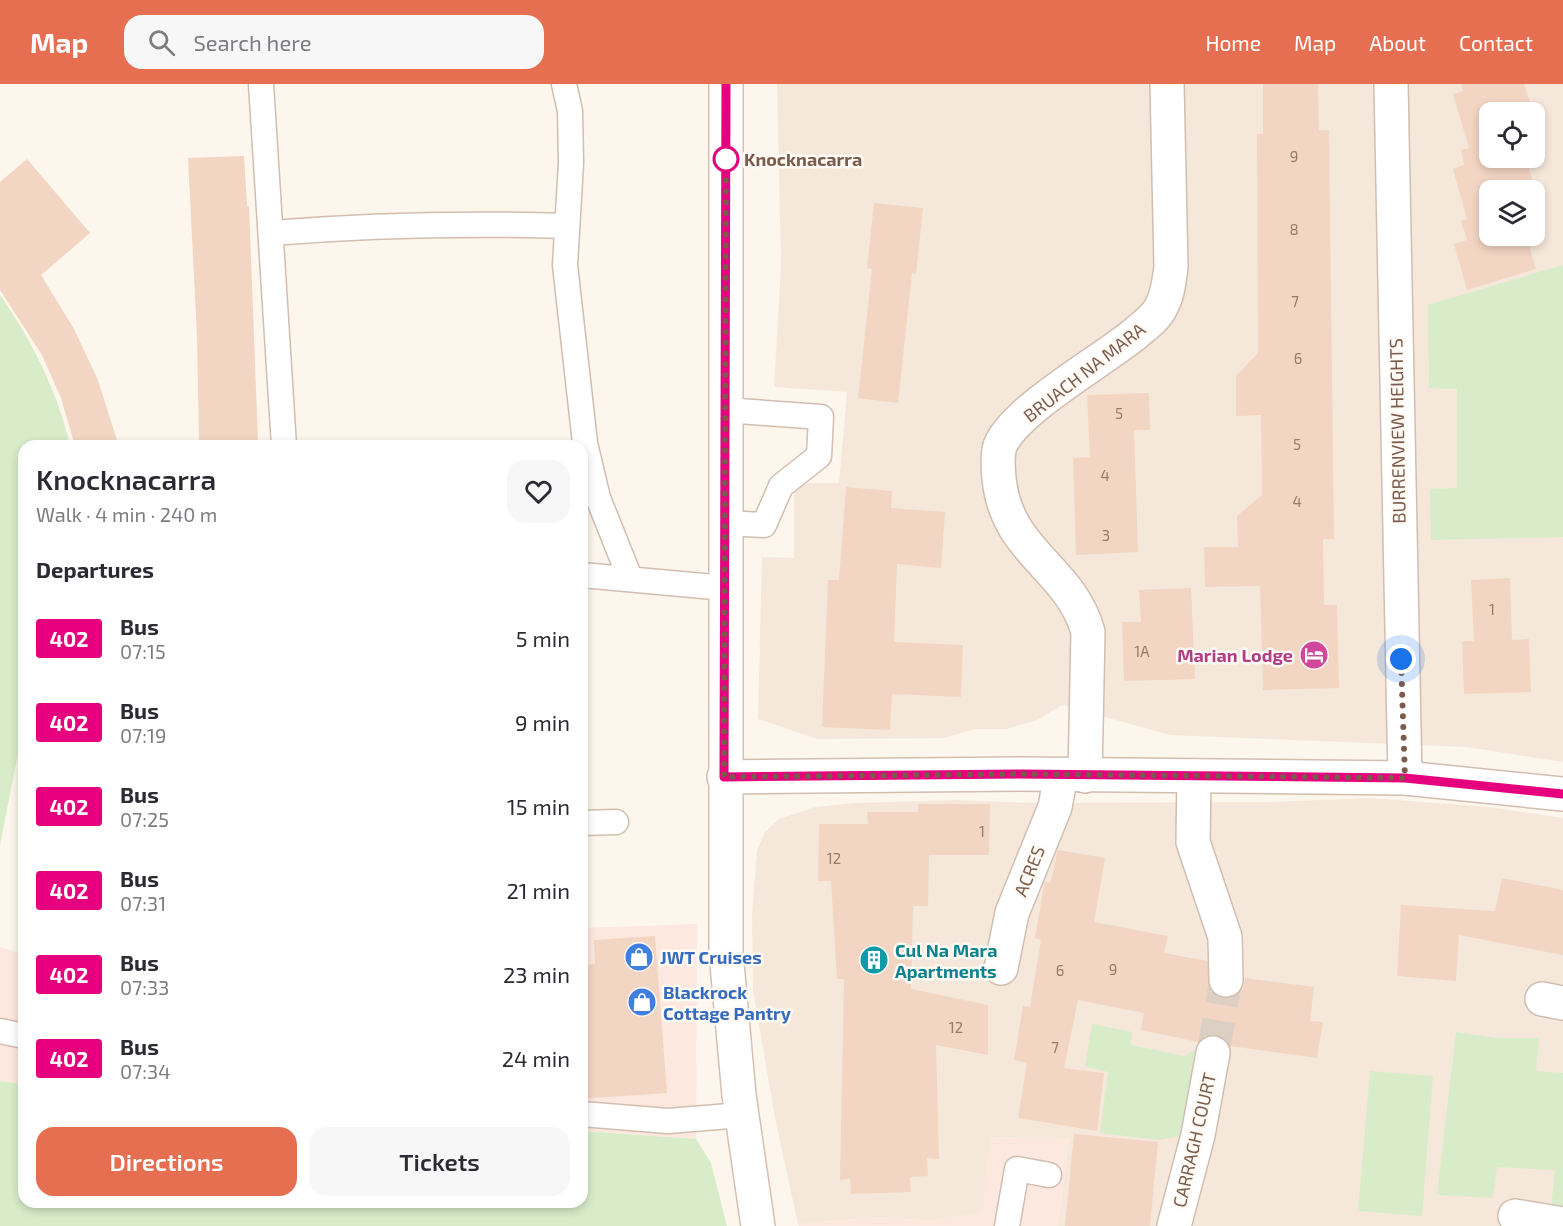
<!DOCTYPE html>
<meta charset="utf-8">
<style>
:root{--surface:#fff;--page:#f7f7f7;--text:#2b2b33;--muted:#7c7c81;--accent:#e76f51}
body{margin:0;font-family:"Exo 2",sans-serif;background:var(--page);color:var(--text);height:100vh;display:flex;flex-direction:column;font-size:22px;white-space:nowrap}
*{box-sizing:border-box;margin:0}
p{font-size:20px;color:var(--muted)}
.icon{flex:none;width:33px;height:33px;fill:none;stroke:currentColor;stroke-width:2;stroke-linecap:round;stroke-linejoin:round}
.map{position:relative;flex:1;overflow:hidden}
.panel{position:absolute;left:18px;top:356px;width:570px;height:768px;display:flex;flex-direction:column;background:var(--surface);border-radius:18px;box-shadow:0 3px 9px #0003}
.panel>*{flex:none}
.badge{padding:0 12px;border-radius:4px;font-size:21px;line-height:39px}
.controls{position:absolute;left:1479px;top:18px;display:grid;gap:12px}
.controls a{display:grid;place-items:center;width:66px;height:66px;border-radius:12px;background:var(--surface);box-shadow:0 3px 9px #0003;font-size:30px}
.you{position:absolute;width:30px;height:30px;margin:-15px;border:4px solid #fff;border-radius:50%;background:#1a73e8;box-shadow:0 0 0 9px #1a73e833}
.map>.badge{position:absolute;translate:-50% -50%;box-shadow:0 0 0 3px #fff}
h2{padding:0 18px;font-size:22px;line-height:54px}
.round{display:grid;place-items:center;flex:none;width:63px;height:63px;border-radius:18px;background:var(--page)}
.head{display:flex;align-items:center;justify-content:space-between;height:102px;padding:0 18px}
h1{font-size:28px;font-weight:600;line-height:45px}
.cta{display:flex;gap:12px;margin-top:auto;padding:12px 18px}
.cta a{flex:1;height:69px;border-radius:18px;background:var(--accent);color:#fff;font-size:24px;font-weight:600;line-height:69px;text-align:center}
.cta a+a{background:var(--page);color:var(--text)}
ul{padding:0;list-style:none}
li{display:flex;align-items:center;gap:18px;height:84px;padding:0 18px}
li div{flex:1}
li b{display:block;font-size:22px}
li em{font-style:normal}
li .badge{min-width:66px;font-weight:700;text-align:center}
header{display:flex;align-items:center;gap:36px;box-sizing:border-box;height:84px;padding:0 30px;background:var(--accent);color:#fff}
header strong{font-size:28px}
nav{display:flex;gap:33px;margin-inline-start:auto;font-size:21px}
.search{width:420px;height:54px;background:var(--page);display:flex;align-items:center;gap:15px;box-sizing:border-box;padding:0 21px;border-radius:18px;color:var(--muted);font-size:22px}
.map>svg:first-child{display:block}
.residential{fill:#f5e8da;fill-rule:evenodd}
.commercial{fill:#fde8e0}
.green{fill:#d8ecc9}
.building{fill:#f3d5c3}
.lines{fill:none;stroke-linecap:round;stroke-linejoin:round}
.minor-tunnel{stroke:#dcd0c4;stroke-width:33;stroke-dasharray:33 16;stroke-linecap:butt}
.service-casing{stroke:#d1beb0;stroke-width:27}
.minor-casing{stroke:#d1beb0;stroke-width:36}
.secondary-casing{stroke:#d6c0b0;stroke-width:36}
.service{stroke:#fff;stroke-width:24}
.minor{stroke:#fff;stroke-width:33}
.secondary{stroke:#fff;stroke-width:33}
.line-casing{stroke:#fff;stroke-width:14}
.line{stroke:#e6007e;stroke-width:9}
.walk{stroke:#7a5c4d;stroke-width:6;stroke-dasharray:0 10.8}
.stop-dot{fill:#fff;stroke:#e6007e;stroke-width:3}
.labels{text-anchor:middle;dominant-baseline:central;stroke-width:5;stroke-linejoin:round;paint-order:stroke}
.number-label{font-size:15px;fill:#987a6a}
.stop-label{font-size:18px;font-weight:bold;fill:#7a5c4d;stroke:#fffaf3;text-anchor:start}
.street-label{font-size:18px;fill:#7a5c4d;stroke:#fffaf3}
.hotel-label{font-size:18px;font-weight:bold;fill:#b23c85;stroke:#fffaf3;text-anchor:end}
.culture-label{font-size:18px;font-weight:bold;fill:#0d838f;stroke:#fffaf3;text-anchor:start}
.shop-label{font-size:18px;font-weight:bold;fill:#366cbe;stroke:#fffaf3;text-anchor:start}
</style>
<header>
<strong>Map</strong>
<div class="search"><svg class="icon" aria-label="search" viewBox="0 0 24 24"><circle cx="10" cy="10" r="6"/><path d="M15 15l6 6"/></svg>Search here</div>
<nav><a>Home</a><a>Map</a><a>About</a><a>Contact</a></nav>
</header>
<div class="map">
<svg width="1563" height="1142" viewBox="0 0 1563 1142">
<rect width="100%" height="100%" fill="#fdf6ec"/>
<!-- residential -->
<g class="residential">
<path d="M777 0H1563V678L1467 663 1170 651 1062 621 1037 636 1007 645H975L944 654 817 655 758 635 762 473 794 474V399H839L847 308 774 303 781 181ZM1490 28H1534V74H1490ZM1490 106H1534V152H1490Z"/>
<polygon points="1369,714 1489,723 1563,734 1563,1142 1058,1142 1069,1055 991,1053 984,1128 933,1137 878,1133 798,1140 775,1034 753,906 752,831 757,766 765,748 779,735 816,723 855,719 955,716 1034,719 1273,718"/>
</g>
<!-- commercial -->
<g class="commercial">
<polygon points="697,840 696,1055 582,1047 582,844"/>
<polygon points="0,863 24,871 24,1000 0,997"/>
<polygon points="990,1053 1069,1055 1058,1142 799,1142 798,1140 878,1133 933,1137 983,1128"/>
</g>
<!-- green -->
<g class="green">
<polygon points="1563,181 1563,453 1431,456 1430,405 1457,404 1457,305 1429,304 1428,221"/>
<path d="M0 211C31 255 58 308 70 361L24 362V639L0 761Z"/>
<polygon points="1092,940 1132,948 1131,961 1184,972 1196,965 1180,1052 1159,1056 1100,1049 1108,988 1085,982"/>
<polygon points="1456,948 1496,954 1539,954 1536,987 1563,989 1563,1126 1551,1125 1555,1086 1497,1083 1493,1114 1437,1111"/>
<polygon points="1370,987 1433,992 1422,1132 1358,1127"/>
<polygon points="0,997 24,1000 24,1118 582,1118 582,1047 696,1055 711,1079 727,1142 0,1142"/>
</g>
<!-- building -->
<g class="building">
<polygon points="1263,0 1318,0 1319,46 1329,46 1334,455 1323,455 1324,521 1337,521 1339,604 1263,606 1260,502 1205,503 1204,463 1238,463 1237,432 1262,411 1261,331 1236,332 1236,292 1258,269 1257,50 1263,50"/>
<polygon points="1461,0 1524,0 1533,28 1490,28 1490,74 1526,74 1536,109 1534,106 1490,106 1490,152 1526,152 1536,185 1467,206 1454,160 1467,156 1461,137 1467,135 1453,85 1464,81 1461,66 1469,64 1453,10 1463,7"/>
<polygon points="244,72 247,122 249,122 258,358 199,359 197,252 188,74"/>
<polygon points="27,75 90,149 41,191 74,245 97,294 119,362 75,362 61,314 42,271 0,206 0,98"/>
<polygon points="874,119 923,124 916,190 912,189 898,319 858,314 872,185 867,184"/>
<polygon points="1149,309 1150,346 1134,346 1138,468 1076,471 1073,374 1090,373 1087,311"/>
<polygon points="846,403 892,407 891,424 945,428 941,484 897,480 894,558 963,561 961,613 892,610 890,646 822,643 828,496 839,496"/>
<polygon points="1510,494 1512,556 1529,555 1531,608 1464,610 1462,557 1474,557 1471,496"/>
<polygon points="1191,504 1195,595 1124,597 1122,538 1141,538 1139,506"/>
<polygon points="918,720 990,720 989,771 929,771 928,822 913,822 911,905 988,921 988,971 936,961 939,1075 927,1074 928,1092 910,1093 911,1108 851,1110 850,1095 840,1096 844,895 837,895 831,797 818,797 819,740 868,740 867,728 918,728"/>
<polygon points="1058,766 1105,774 1094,838 1168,852 1164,869 1207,877 1210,905 1218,913 1227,915 1236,912 1243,904 1245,894 1314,903 1310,937 1323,938 1317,974 1230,962 1225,954 1216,951 1206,952 1198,958 1141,946 1144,929 1078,916 1064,984 1104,989 1097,1047 1018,1034 1027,979 1014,976 1023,922 1030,923 1041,856 1035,854 1044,801 1045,798 1050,799"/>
<polygon points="1502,794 1563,806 1563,871 1459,851 1456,897 1397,892 1401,821 1495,827"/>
<polygon points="655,852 667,1009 582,1015 582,881 595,880 594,856"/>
<polygon points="1074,1050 1158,1058 1150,1142 1065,1142"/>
</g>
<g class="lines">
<!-- minor-tunnel -->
<polyline class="minor-tunnel" points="1213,969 1226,896"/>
<!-- service casing -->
<g class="service-casing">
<g id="service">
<polyline points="261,0 284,362"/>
<polyline points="564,0 570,27 571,79 565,181 585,359 598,414 630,494"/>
<path d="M271 149C370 141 468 139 567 142"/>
<polyline points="724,439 764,441 781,402 819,372 821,333 725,326"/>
<polyline points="582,491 725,504"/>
<polyline points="582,739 616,738"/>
<polyline points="0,947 24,952"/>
<polyline points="582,1030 668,1037 742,1031"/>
<polyline points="1007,1142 1017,1085 1049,1091"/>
</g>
</g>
<!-- minor casing -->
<g class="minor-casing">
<g id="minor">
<polyline points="1391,0 1405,694"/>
<path d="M1085 692 1088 548C1070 483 1006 469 999 394 998 384 997 372 1000 362 1014 326 1104 276 1136 249 1145 241 1156 234 1161 223 1168 211 1169 197 1171 183L1167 0"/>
<polyline points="1194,692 1193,758 1225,853 1226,896"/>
<polyline points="724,693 1020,690 1405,694 1563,710"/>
<polyline points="1001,884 1012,829 1055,723 1061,691"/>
<polyline points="1542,915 1563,919"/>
<polyline points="1515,1132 1563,1140"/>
<polyline points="1174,1142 1198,1051 1213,969"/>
</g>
</g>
<!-- secondary casing -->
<g class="secondary-casing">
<polyline id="secondary" points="726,0 726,869 739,1011 758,1142"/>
</g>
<!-- service -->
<use href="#service" class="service"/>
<!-- minor -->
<use href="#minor" class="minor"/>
<!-- secondary -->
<use href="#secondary" class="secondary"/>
</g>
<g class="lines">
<!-- line casing -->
<g class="line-casing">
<polyline id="line" points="726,0 724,693 1020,690 1405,694 1563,710"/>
</g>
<!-- line -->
<use href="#line" class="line"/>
<!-- walk -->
<polyline class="walk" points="726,75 724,693 1020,690 1405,694 1401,575"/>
</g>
<!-- icons -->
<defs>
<g id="hotel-disc" transform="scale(1.5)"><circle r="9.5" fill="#d1479c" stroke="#fffaf3"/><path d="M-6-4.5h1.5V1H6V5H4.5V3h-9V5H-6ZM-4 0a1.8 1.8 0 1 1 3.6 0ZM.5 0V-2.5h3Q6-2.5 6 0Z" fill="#fff"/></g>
<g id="shop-disc" transform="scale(1.5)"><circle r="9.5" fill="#3f7fe0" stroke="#fffaf3"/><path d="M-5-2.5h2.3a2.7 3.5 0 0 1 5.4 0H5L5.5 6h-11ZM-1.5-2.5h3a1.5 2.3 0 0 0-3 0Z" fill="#fff"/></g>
<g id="building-disc" transform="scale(1.5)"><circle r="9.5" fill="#0f9aa8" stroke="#fffaf3"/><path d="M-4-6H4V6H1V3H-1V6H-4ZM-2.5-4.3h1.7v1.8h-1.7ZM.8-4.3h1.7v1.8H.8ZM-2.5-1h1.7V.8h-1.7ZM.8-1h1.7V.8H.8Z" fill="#fff"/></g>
</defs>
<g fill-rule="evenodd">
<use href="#hotel-disc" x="1314" y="571"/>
<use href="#shop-disc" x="639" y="873"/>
<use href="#building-disc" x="874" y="876"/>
<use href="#shop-disc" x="642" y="918"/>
</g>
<!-- markers -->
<circle class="stop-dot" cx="726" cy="75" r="12"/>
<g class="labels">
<!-- number labels -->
<g class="number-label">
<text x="1294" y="72">9</text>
<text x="1294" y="145">8</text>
<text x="1295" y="217">7</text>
<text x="1298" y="274">6</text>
<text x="1119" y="329">5</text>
<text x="1297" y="360">5</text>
<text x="1105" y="391">4</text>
<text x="1297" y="417">4</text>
<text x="1106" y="451">3</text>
<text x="1492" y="525">1</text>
<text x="1142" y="567">1A</text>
<text x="982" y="747">1</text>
<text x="834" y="774">12</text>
<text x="1113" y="885">9</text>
<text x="1060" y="886">6</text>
<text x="956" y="943">12</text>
<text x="1055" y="963">7</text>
</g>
<!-- stop labels -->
<g class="stop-label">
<text x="744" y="75">Knocknacarra</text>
</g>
<!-- street labels -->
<g class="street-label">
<text transform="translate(1084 288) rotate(-38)">BRUACH NA MARA</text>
<text transform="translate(1397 347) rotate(-91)">BURRENVIEW HEIGHTS</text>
<text transform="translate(1029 787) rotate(-68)">ACRES</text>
<text transform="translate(1194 1056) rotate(-77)">CARRAGH COURT</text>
</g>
<!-- hotel labels -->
<g class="hotel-label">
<text x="1293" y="571">Marian Lodge</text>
</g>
<!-- culture labels -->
<g class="culture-label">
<text x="895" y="866">Cul Na Mara<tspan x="895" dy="21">Apartments</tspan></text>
</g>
<!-- shop labels -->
<g class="shop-label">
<text x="660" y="873">JWT Cruises</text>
<text x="663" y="908">Blackrock<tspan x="663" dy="21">Cottage Pantry</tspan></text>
</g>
</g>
</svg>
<div class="controls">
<a><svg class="icon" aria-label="locate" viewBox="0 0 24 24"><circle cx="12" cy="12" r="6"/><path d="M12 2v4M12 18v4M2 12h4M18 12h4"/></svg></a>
<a><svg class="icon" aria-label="layers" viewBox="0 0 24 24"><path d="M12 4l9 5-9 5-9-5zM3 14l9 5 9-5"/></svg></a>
</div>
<div class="you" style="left:1401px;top:575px"></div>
<section class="panel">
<div class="head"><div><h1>Knocknacarra</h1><p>Walk · 4 min · 240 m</p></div><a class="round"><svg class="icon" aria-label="heart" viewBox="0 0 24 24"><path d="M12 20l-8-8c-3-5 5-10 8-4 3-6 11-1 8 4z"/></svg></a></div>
<h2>Departures</h2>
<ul>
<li><span class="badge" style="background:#e6007e;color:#fff">402</span><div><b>Bus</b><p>07:15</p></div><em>5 min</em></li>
<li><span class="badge" style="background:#e6007e;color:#fff">402</span><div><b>Bus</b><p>07:19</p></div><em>9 min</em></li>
<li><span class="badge" style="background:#e6007e;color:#fff">402</span><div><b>Bus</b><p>07:25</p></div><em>15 min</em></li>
<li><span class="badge" style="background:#e6007e;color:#fff">402</span><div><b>Bus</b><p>07:31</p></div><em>21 min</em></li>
<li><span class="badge" style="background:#e6007e;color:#fff">402</span><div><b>Bus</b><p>07:33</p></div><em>23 min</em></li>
<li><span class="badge" style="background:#e6007e;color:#fff">402</span><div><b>Bus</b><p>07:34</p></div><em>24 min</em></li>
</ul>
<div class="cta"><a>Directions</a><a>Tickets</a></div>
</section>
</div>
